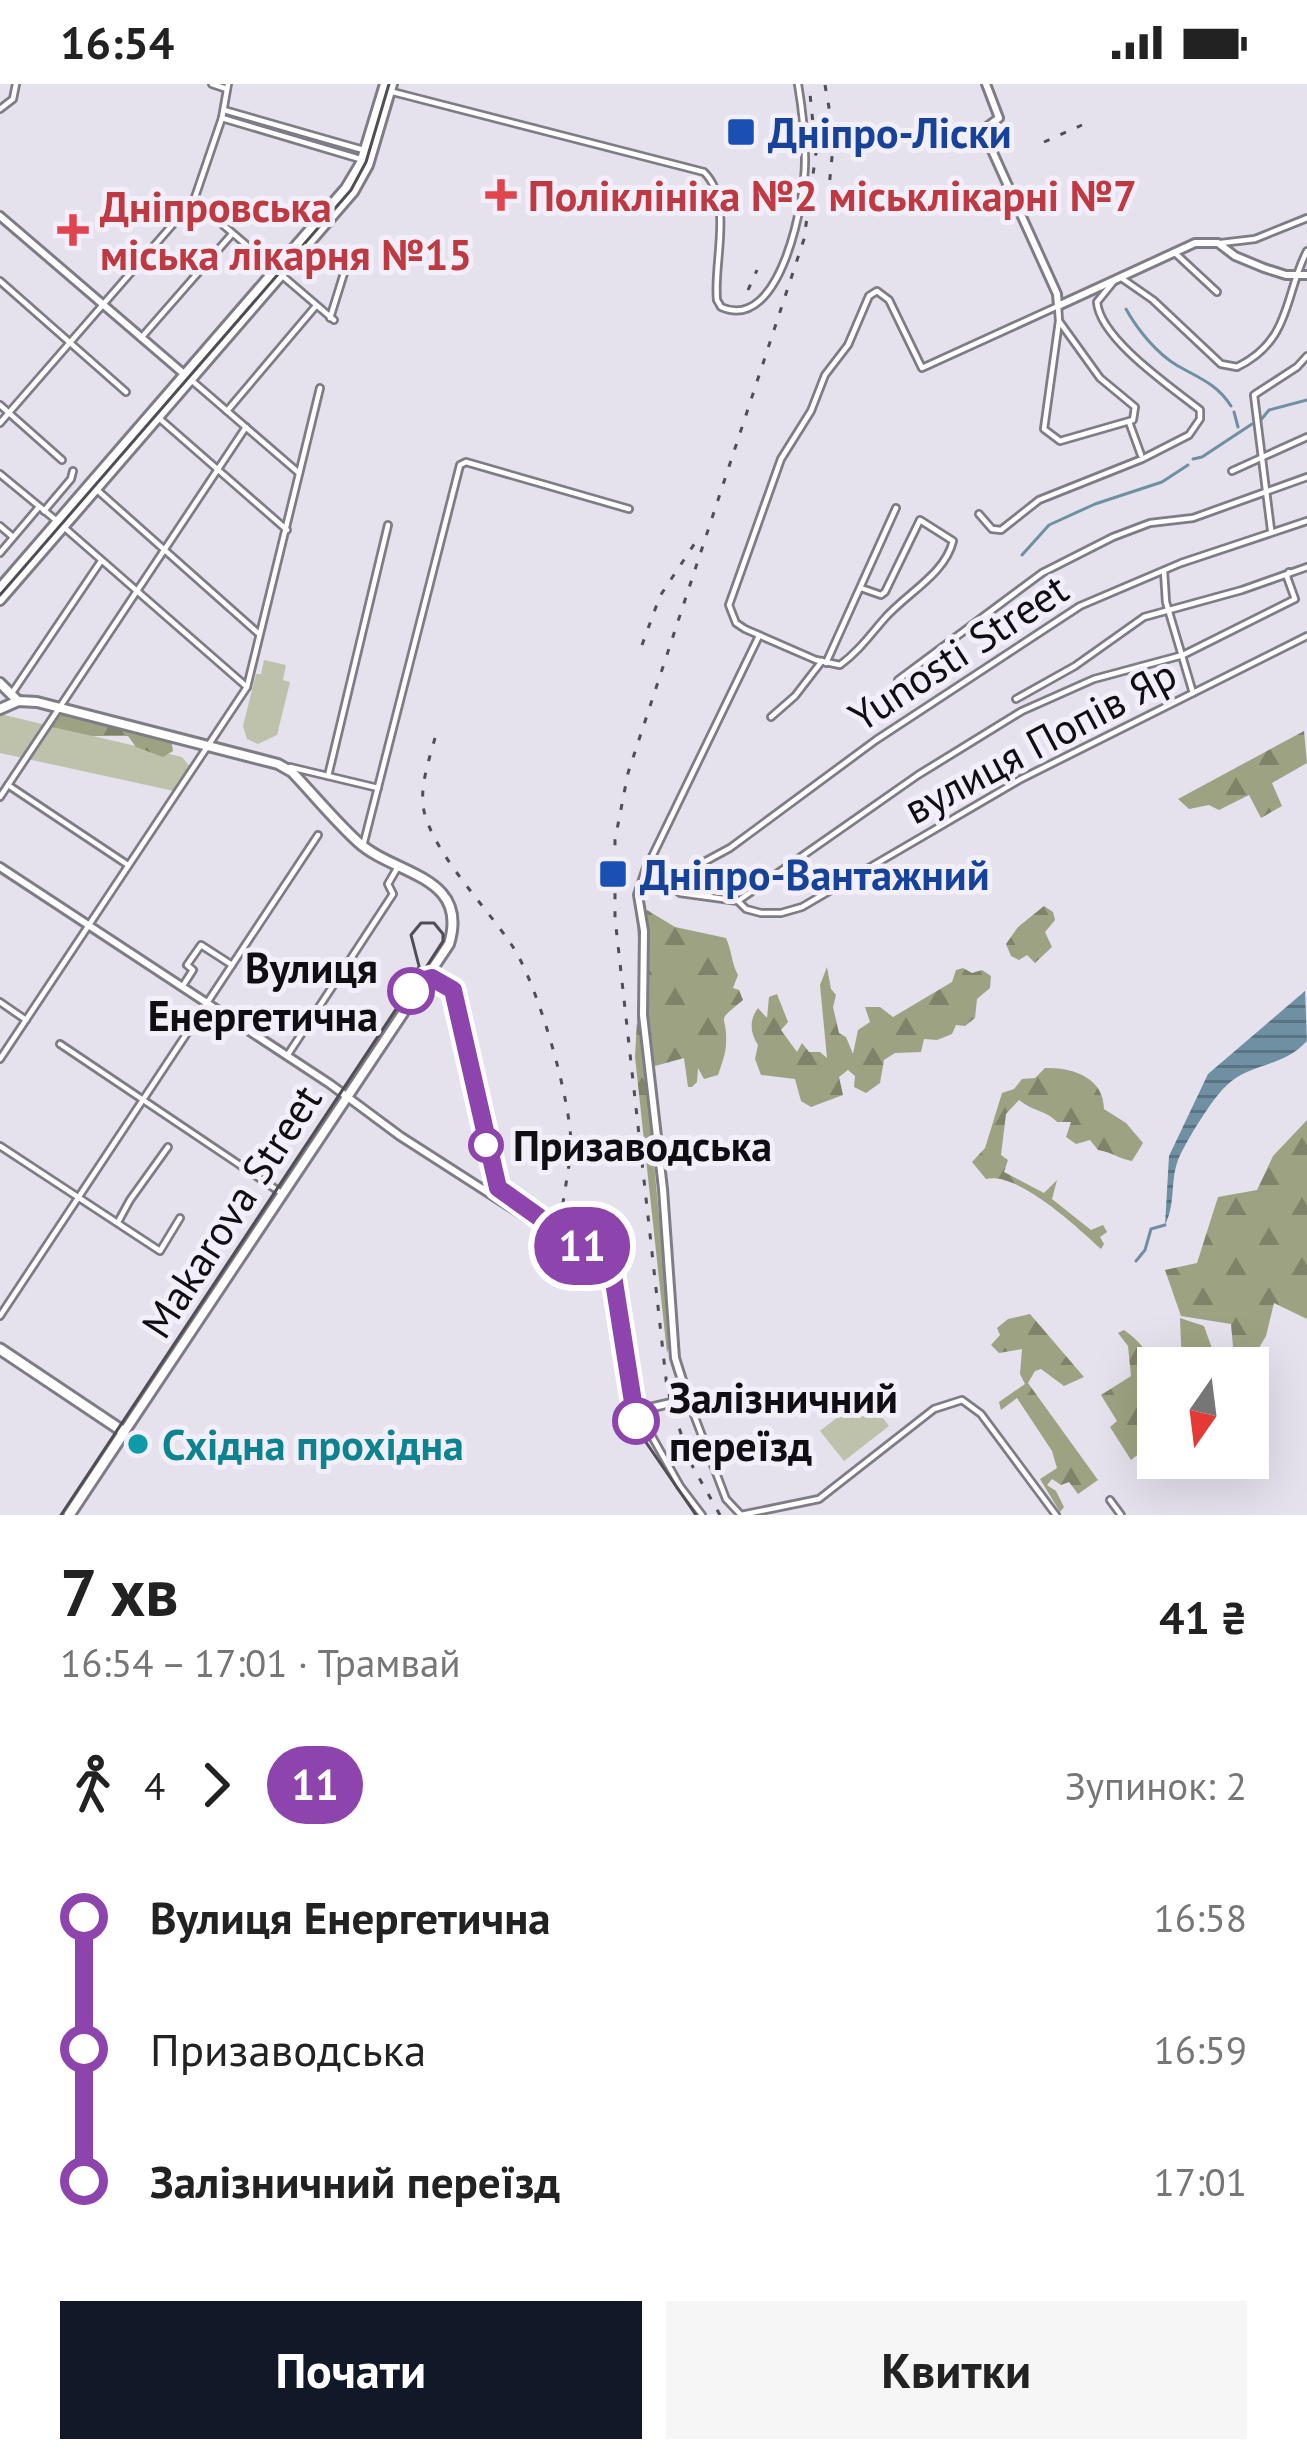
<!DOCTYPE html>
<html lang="uk">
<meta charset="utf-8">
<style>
:root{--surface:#fff;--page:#f6f6f6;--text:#222;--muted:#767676;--accent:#111827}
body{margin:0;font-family:"PT Sans",sans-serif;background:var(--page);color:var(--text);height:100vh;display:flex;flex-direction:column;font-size:45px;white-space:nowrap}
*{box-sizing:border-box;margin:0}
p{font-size:39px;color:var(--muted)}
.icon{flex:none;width:66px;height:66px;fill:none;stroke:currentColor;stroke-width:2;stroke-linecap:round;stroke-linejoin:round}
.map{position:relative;height:1431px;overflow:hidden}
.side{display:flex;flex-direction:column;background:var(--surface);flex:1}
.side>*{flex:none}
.badge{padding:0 24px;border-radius:39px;font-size:42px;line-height:78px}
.needle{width:78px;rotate:194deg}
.buttons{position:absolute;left:1137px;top:1263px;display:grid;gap:24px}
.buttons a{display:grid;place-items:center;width:132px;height:132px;border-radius:0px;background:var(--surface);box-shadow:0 12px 48px #0002;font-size:60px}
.map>.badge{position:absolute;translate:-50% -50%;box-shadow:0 0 0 6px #fff}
.legs{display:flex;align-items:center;gap:18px;height:132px;padding:0 60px;font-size:39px}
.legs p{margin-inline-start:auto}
.overview{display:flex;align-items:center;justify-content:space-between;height:204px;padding:0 60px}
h1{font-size:66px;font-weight:600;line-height:90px}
.primary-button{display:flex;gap:24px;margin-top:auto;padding:24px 60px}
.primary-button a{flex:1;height:138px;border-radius:0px;background:var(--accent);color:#fff;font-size:48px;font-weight:600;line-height:138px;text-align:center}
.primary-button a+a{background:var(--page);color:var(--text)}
ul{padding:0 60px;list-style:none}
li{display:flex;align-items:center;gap:42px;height:132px;font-size:45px}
li i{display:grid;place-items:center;width:18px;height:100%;margin:0 15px;background:currentColor}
li i::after{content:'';width:30px;height:30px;margin:-15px;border:9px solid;border-radius:50%;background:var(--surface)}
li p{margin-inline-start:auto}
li:first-child i{background:linear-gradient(#0000 50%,currentColor 0)}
li:last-child i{background:linear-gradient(currentColor 50%,#0000 0)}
.status{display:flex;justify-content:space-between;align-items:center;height:84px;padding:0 60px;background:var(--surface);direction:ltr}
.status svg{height:33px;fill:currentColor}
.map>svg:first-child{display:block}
.green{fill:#bec2ab}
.forest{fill:url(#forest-firs)}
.water{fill:url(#water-rules)}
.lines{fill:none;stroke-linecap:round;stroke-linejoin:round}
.stream{stroke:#6f90a3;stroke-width:3}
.minor-casing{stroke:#7f7c86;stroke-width:10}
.tertiary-casing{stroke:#7f7c86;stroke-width:12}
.secondary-casing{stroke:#7f7c86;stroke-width:14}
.primary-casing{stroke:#7f7c86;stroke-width:15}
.minor{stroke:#fff;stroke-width:4.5}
.tertiary{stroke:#fff;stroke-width:6}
.secondary{stroke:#fff;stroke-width:8}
.primary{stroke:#fff;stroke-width:9}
.tram{stroke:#504e54;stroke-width:3}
.rail{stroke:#504e54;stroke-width:3;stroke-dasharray:6 12;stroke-linecap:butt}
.line-1-casing{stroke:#fff;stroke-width:27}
.line-1{stroke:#8e44ad;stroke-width:18}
.transit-dot{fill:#1a4fb4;stroke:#f2effa;stroke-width:4.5}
.health-dot{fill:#e0444e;stroke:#f2effa;stroke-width:4.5}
.stop-1-dot{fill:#fff;stroke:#8e44ad;stroke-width:6}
.culture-dot{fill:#0f9aa8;stroke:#f2effa;stroke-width:4.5}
.labels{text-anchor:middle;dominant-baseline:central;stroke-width:10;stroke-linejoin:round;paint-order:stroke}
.transit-label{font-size:42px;font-weight:bold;fill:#164399;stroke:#f2effa;text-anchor:start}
.health-label{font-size:42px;font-weight:bold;fill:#be3a42;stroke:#f2effa;text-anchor:start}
.street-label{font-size:42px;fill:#100e12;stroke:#f2effa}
.stop-label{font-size:42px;font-weight:bold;fill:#100e12;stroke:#f2effa;text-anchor:start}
.culture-label{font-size:42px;font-weight:bold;fill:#0d838f;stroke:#f2effa;text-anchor:start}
</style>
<div class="status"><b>16:54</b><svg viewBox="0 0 49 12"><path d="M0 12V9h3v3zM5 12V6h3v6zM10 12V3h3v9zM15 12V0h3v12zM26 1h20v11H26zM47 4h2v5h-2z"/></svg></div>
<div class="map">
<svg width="1307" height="1431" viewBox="0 0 1307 1431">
<defs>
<pattern id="forest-firs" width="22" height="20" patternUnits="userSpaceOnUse" patternTransform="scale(3)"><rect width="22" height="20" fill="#9da382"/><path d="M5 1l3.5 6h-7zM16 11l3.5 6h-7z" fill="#7f8369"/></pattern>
<pattern id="water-rules" width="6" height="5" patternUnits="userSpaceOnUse" patternTransform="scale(3)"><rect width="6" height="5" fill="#6f90a3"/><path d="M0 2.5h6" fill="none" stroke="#5a7483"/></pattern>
</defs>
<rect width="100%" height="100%" fill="#e5e1ed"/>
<!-- green -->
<g class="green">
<polygon points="264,576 286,581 283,596 290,598 277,651 258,660 247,655 243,642 256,590 261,590"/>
<polygon points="0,630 182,673 190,683 174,707 0,669"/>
<polygon points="862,1314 869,1316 889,1342 844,1377 820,1347"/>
</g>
<!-- forest -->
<g class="forest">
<polygon points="64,628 171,655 173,667 163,673 136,663 128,652 92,652 52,643 58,629"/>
<polygon points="1304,647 1307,679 1272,699 1282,722 1261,734 1249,711 1219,726 1209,721 1189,725 1178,715"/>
<polygon points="635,814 642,847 641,944 671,1257 667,1269 635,973 640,881"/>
<polygon points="1044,822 1053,828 1055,836 1045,848 1052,863 1035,879 1027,871 1019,876 1011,872 1006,860 1018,843"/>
<path d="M647 826 675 843 726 854C732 867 731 878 738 891L733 904 739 906 743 916C713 941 728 928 726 960 726 969 721 982 718 991L704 995 698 984 697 998 692 1003H688L684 974 655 982 652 979 645 927Z"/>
<path d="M827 883 831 905 836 911 833 923 839 949 846 953 853 970 858 946 870 938 865 923H880L893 933 952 898 956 886 963 884 972 889 982 886 991 892 990 904 977 915 975 934 965 942 956 941 952 950 937 956 924 955 921 968 895 969 884 976 880 999 866 1009 854 1003 855 992 848 986 839 993 843 1011 811 1023 801 1017 795 995 761 991 755 975 758 961C750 949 749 936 758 924L767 934 769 913 777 910 788 938 781 946 797 968 802 959 809 968H820L827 974 820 901Z"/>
<path d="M1045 984C1073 983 1104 994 1104 1025L1126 1039 1143 1059 1132 1077C1120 1075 1111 1068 1098 1066L1090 1056 1076 1060 1066 1053 1071 1038H1057C1046 1026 1032 1027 1019 1016L1006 1030 1001 1071 1008 1076 1004 1088 1044 1109 1057 1096 1052 1115 1091 1146 1103 1141 1107 1148 1100 1153 1104 1160 1101 1165C1078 1144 1018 1087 986 1095L972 1078 985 1064 1002 1009 1014 1005 1022 995 1035 994Z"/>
<polygon points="1307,1036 1307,1235 1274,1219 1266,1252 1247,1284 1182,1284 1180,1234 1204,1242 1215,1273 1233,1263 1231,1240 1181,1232 1165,1186 1197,1179 1218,1113 1257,1106 1273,1072"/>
<polygon points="1030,1230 1084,1293 1064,1302 1041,1285 1035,1287 1028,1299 1098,1396 1078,1410 1069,1398 1061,1401 1052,1395 1047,1401 1056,1407 1064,1423 1060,1428 1040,1395 1057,1384 1052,1367 1017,1314 1001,1326 999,1318 1025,1300 1020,1290 1022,1265 999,1269 991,1261 1000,1251 997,1244 1008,1235"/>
<path d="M1124 1246C1150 1263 1168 1297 1149 1324L1158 1330V1355L1131 1376 1110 1343 1117 1337 1101 1311 1131 1292 1128 1262 1118 1249Z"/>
</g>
<!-- water -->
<path class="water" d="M1305 907 1307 957C1281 985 1249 978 1225 1003 1212 1015 1185 1059 1178 1076 1170 1097 1176 1119 1165 1141L1169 1072 1208 990Z"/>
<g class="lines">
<!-- stream -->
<g class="stream">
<path d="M1126 225C1137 245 1157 270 1178 282 1199 294 1217 300 1231 322"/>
<polyline points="1234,328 1238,343"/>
<polyline points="1260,337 1269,326 1307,316"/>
<polyline points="1193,375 1202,373 1252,340"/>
<polyline points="1022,471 1049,441 1095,420 1162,398 1188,381"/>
<polyline points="1136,1177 1145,1166 1151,1145 1165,1141"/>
</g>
<!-- minor casing -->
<g class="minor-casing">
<g id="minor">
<polyline points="212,0 227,5"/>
<path d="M389 7 704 88C734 118 713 178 717 216L721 223C781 250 806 114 805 74 805 50 802 24 798 0"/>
<polyline points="0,25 13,15 16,0"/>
<polyline points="224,26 367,67"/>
<polyline points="222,34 360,75"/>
<polyline points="194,116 334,236"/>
<polyline points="1221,159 1255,155 1307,134"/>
<polyline points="1174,168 1217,208"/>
<path d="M1120 193 1153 216 1221 280 1237 283C1292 256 1284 211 1307 167"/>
<polyline points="0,197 126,308"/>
<polyline points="330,234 350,170"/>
<polyline points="141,254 232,150"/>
<polyline points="190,295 299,389"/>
<polyline points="0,321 62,376"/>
<polyline points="227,327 315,223"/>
<polyline points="160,335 287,446"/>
<polyline points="1129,338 1141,371"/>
<polyline points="0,339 194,116 222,34 228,0"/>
<polyline points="1232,387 1307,353"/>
<polyline points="0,390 57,437"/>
<polyline points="96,405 258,549"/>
<polyline points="44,427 71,395 73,387"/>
<path d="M979 430 992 445 1001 446 1039 416 1142 375 1189 351 1200 335V326C1171 303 1100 255 1097 218L1114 197"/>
<polyline points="0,442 13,453"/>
<polyline points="66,445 247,603"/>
<polyline points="1271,446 1254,311 1297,283 1307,272"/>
<polyline points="0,469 39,423"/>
<polyline points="1164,487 1166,518 1193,609"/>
<path d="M861 504 881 511 885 508 920 436 953 457C945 490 907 509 885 534 870 551 859 567 840 581L816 576 745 545 736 539 729 521 781 375 811 327 825 291 848 261 869 212 877 207 889 216 922 284 1058 222 1059 237 1044 345 1060 357 1133 336 1135 323 1100 294 1059 237"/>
<polyline points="759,552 648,781 680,809 738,817 746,825 761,829 781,829 802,823 1021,695 1307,552"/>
<polyline points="826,579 896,424"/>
<polyline points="898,596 1042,489 1113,453 1150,439 1193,434 1307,393"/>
<polyline points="12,609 101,477"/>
<polyline points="1016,615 1075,582 1144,533 1242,506 1307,483"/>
<polyline points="771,633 795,612 822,577"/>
<polyline points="290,683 378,704"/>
<polyline points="328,692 388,441"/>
<polyline points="8,701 128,781"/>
<polyline points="0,713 246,343"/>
<polyline points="363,762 460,381 466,378 629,425"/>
<polyline points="667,798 730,764 876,656 1080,522 1181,479 1307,437"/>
<polyline points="738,817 918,691 1022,627 1094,595 1183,571 1295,515 1287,493 1289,488"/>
<polyline points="182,903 193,886 187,881 201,861 232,881"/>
<polyline points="0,918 26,936"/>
<polyline points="60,960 283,1110"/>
<polyline points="287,972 393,810 388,800 399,781"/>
<polyline points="0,975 247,603 320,304"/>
<polyline points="0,1062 160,1167 180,1134"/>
<polyline points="118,1138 130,1116 168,1063"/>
<polyline points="0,1232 318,751"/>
<polyline points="688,1315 726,1415 741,1431"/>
<polyline points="637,1326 680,1402 702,1431"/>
<polyline points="1110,1416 1121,1431"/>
<polyline points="741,1431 819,1415 934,1325 962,1316 981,1330 1056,1431"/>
</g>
</g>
<!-- tertiary casing -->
<g class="tertiary-casing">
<g id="tertiary">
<polyline points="986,0 999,34 988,42 990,62 1057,210 1058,222 1195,159 1218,159 1235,172 1264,184 1286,191 1307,191"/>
<polyline points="0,132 184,290"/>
<polyline points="0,783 330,1000 400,1052 604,1183 611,1199 628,1318 636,1327 688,1315 675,1274 663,1105 643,931 644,847 638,811 648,781"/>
</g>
</g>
<!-- secondary casing -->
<g class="secondary-casing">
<g id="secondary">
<polyline points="0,504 346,104 361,79 385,0"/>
<polyline points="0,516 353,108 368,81 392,0"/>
<polyline points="0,599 18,617"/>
<path d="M0 625 18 617 37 618 278 680 292 688C314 711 334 736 358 758 394 791 470 791 449 860L124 1348"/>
</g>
</g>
<!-- primary casing -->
<g class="primary-casing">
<polyline id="primary" points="0,1265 124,1348 69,1431"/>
</g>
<!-- minor -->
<use href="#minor" class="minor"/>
<!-- tertiary -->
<use href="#tertiary" class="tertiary"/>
<!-- secondary -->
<use href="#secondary" class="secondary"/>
<!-- primary -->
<use href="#primary" class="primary"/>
<!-- tram -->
<g class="tram">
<polyline points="0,511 351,106 366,78 389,0"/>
<polyline points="412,901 419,882 411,851 421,839 434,839 443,850 443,857 414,902"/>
<polyline points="61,1431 412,901 430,892 448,897 457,908 498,1101 613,1184 632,1311 643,1354 696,1431"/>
</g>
<!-- rail -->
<g class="rail">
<polyline points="825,1 834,52 828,114"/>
<polyline points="1044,58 1082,41"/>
<polyline points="748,206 757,186"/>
<polyline points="642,561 660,512 695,459"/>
<path d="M435 654C429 676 419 704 424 727 434 770 487 824 511 860 537 897 573 1021 571 1066"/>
<polyline points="560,1138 574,1049"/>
<polyline points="720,1431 689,1376 667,1304 615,834 615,756 628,689 804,155 816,69 809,0"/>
</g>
</g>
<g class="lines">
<!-- line-1 casing -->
<g class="line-1-casing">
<polyline id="line-1" points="411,907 421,897 432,894 453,906 498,1104 612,1185 636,1337"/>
</g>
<!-- line-1 -->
<use href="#line-1" class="line-1"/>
</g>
<!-- markers -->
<g class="transit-dot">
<rect x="726" y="33" width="30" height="30" rx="6"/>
<rect x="598" y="775" width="30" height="30" rx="6"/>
</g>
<g class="health-dot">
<path d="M495 93h12v12h12v12h-12v12h-12v-12h-12v-12h12z"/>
<path d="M67 128h12v12h12v12h-12v12h-12v-12h-12v-12h12z"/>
</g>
<g class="stop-1-dot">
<circle cx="411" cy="907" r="21"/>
<circle cx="486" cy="1061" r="15"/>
<circle cx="636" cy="1337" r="21"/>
</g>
<circle class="culture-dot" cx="138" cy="1360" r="12"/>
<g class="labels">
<!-- transit labels -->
<g class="transit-label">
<text x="768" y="48">Дніпро-Ліски</text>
<text x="640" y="790">Дніпро-Вантажний</text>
</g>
<!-- health labels -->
<g class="health-label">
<text x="528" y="111">Поліклініка №2 міськлікарні №7</text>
<text x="100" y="122">Дніпровська<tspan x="100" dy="48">міська лікарня №15</tspan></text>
</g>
<!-- street labels -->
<g class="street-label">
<text transform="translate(958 568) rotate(-33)">Yunosti Street</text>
<text transform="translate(1040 657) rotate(-28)">вулиця Попів Яр</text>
<text transform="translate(231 1127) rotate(-57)">Makarova Street</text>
</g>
<!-- stop labels -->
<g class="stop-label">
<text x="378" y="883" text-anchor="end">Вулиця<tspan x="378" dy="48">Енергетична</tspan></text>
<text x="513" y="1061">Призаводська</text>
<text x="669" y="1313">Залізничний<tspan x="669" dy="48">переїзд</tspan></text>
</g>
<!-- culture labels -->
<g class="culture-label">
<text x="162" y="1360">Східна прохідна</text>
</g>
</g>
</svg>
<div class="buttons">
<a><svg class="needle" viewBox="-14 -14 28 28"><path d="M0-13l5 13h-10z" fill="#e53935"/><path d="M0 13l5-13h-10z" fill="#767676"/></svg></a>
</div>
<b class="badge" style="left:582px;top:1162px;background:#8e44ad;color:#fff">11</b>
</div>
<section class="side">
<div class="overview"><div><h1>7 хв</h1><p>16:54 – 17:01 · Трамвай</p></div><b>41 ₴</b></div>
<div class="legs"><svg class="icon" aria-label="walk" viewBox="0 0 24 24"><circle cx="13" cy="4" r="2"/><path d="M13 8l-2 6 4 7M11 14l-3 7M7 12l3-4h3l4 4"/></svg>4<svg class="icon" aria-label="forward" viewBox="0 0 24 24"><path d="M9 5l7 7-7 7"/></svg><b class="badge" style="background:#8e44ad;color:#fff">11</b><p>Зупинок: 2</p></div>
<ul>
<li><i style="color:#8e44ad"></i><b>Вулиця Енергетична</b><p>16:58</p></li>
<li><i style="color:#8e44ad"></i><span>Призаводська</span><p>16:59</p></li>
<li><i style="color:#8e44ad"></i><b>Залізничний переїзд</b><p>17:01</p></li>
</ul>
<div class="primary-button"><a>Почати</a><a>Квитки</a></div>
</section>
